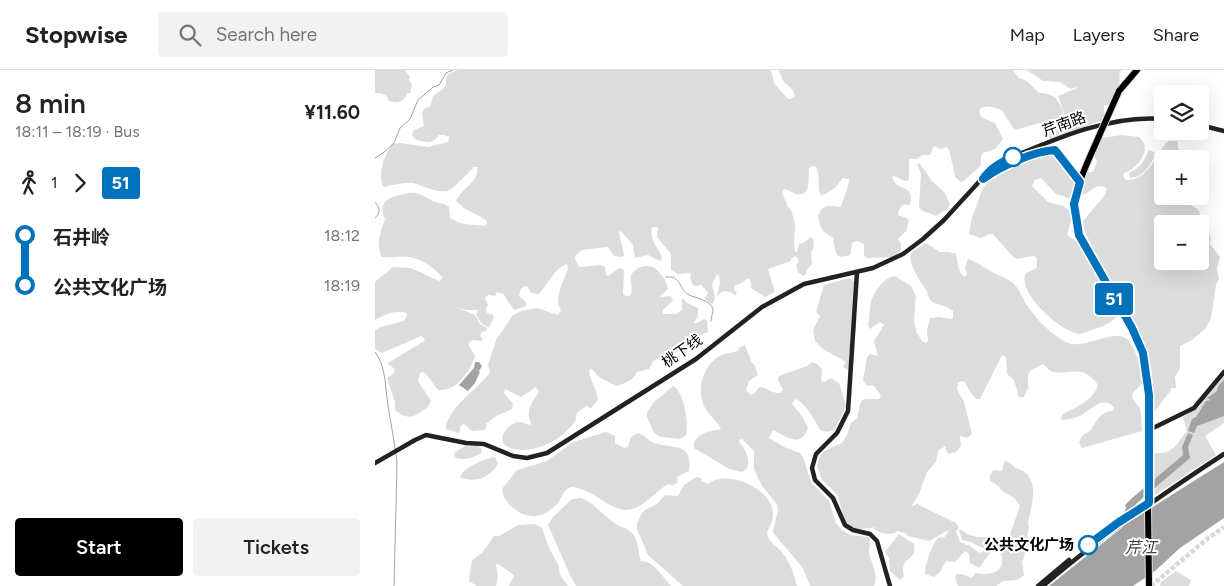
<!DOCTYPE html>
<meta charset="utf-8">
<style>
:root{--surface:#fff;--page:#f2f2f2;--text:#222;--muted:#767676;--line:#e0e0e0;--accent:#000}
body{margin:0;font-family:Figtree,"Noto Sans SC",sans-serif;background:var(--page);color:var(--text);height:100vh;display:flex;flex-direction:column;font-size:19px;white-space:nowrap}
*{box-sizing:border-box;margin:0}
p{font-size:16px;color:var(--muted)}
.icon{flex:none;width:28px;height:28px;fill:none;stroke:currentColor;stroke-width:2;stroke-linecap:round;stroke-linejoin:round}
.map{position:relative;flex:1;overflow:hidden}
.details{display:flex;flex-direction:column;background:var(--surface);width:375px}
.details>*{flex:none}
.badge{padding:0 10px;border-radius:4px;font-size:18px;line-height:32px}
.tools{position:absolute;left:779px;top:15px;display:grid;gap:10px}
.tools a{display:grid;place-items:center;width:55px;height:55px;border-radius:5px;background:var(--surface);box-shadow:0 5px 20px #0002;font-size:25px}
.map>.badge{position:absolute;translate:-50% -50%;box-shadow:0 0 0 2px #fff}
.legs{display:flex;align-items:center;gap:8px;height:55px;padding:0 15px;font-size:16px}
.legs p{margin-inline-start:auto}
.overview{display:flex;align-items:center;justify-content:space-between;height:85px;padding:0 15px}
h1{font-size:28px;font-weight:600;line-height:38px}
.cta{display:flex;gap:10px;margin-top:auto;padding:10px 15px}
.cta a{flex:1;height:58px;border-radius:5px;background:var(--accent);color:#fff;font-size:20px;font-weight:600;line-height:58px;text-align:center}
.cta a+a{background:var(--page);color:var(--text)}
ul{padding:0 15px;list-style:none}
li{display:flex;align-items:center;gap:18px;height:50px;font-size:19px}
li i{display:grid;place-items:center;width:8px;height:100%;margin:0 6px;background:currentColor}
li i::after{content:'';width:12px;height:12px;margin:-6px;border:4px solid;border-radius:50%;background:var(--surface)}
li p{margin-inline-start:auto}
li:first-child i{background:linear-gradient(#0000 50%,currentColor 0)}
li:last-child i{background:linear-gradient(currentColor 50%,#0000 0)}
header{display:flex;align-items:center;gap:30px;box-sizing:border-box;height:70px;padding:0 25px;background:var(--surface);border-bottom:1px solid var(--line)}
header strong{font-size:24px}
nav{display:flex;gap:28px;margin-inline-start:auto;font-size:18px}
.search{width:350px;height:45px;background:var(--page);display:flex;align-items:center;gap:12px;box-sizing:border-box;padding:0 18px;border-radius:5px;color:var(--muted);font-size:19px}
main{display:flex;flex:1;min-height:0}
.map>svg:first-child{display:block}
.green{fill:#dcdcdc;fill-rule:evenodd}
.water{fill:#a3a3a3}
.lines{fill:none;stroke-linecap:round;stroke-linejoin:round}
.stream{stroke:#a3a3a3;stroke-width:1}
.secondary-tunnel{stroke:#d9d9d9;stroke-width:4.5;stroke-dasharray:4.5 2;stroke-linecap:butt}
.highway-casing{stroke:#dbdbdb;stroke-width:8}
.secondary{stroke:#222;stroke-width:4.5}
.highway{stroke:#000;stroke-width:6}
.highway-bridge-casing{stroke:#dbdbdb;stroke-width:8;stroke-linecap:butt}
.highway-bridge{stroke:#000;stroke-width:6}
.line-1-casing{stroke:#fff;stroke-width:11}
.line-1{stroke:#0072bc;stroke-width:8}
.stop-1-dot{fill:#fff;stroke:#0072bc;stroke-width:2.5}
.labels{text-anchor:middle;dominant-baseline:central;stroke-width:4;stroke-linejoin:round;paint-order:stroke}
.street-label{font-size:15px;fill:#000;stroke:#fff}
.stop-label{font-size:15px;font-weight:bold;fill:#000;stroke:#fff;text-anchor:end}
.water-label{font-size:16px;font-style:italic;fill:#444;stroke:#fff}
</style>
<header>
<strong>Stopwise</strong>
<div class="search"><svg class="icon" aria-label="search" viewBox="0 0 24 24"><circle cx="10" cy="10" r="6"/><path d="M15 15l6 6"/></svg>Search here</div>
<nav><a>Map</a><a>Layers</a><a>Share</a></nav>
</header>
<main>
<section class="details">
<div class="overview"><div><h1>8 min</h1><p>18:11 – 18:19 · Bus</p></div><b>¥11.60</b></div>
<div class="legs"><svg class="icon" aria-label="walk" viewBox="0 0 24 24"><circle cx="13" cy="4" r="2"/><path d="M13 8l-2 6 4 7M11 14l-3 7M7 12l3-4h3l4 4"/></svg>1<svg class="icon" aria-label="forward" viewBox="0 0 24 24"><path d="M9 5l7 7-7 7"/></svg><b class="badge" style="background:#0072bc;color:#fff">51</b></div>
<ul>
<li><i style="color:#0072bc"></i><b>石井岭</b><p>18:12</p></li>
<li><i style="color:#0072bc"></i><b>公共文化广场</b><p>18:19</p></li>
</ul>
<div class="cta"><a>Start</a><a>Tickets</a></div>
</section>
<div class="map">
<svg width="849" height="516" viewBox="0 0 849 516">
<rect width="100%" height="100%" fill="#fff"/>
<!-- green -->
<g class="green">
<path d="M0 0H30L35 7 34 10 37 15 35 23H33C28 32 24 34 14 31 12 24 7 23 0 23Z"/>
<path d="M83 0H396L399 13 413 29H415L420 26 417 19 408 11 404 0H638L644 8 652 11 664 23C680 23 685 31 689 45L687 49 690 46 683 26 702 18V17L696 19 685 12 668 11 652 0H746L744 4C747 14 740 24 736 34L729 36V42L731 47 727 48 728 50 675 70 670 56 682 51 670 55 664 53 641 60 638 58 627 40C620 38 611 33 604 40L606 47 620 53 628 69 620 79 608 83 606 87V95L589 111 586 112 580 107 574 79 571 77 565 79 559 76 555 85H547L542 89H534V110L530 111 519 106 517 107C518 109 521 114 522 115 532 121 538 118 535 135 527 133 524 137 523 145L532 148 534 151 531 161 523 169 526 174V181L517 187 492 188 489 185V174L482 171 477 173 475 185C458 191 461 180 458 168 448 162 445 159 443 146 448 133 453 136 465 137L466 136 473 116 474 109 468 108 461 117 449 125 445 124C442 114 446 108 441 97L437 96 434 98C433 106 437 128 421 124 416 122 414 120 409 119L407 123 413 137 416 139 420 155 419 172 420 182H422L424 174 430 172 435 167 438 169 439 176 436 183 437 195 433 198 431 204 428 206 423 202 421 195 424 191 421 186 416 189V191L393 199 400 222 390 227 376 218V212L373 208 368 212 360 216 359 219 362 223 360 225 355 222 348 221 342 226 345 213 344 206 342 204 337 215C338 222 343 228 337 234L330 229 333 222 326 215 319 216 316 211 315 203 303 204 296 200V184L282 167 283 158 281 157H277C274 172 284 176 287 189L285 191 273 185 260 188 258 175 246 161 244 162 249 185 247 187 239 186 233 177 207 180 201 185 200 189 204 197 226 195 230 197 231 205 233 206 244 198 249 200 248 224 251 226H255C261 215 247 205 266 197 271 195 277 196 281 199 287 205 292 211 293 219L285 226 286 227 295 226 298 230 288 240V244H301L307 240V230L308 228 312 233 323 238V246L319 253H322L329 249 332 250 333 262 320 267 315 274 292 288H285L278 291 274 299 262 302C259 310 249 314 241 316L224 307 217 299 214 300C215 311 222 319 223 330L216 338 211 336C209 338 203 341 202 343 201 346 201 349 200 351 189 368 167 380 147 380 141 379 133 379 129 374 123 366 135 352 144 352 148 352 151 354 155 355L156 353C150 341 157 332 164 322L161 317 146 327 130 319 129 323 138 334 137 339 121 346 111 354 112 356 110 360 97 361 89 354 86 355 84 363 71 359C70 341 103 318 115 303L113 295 121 270 138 245 146 241 162 238 183 245 186 240C178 229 189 210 193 199L192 194C179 198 173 215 164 224L156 223 153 217 149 216 146 219 144 226 151 232V236L139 240 128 224 122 222 120 226 113 225 110 228 113 235 111 239 112 243 118 245 119 248 114 257C107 255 104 251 101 244L103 240H91L81 237 100 245 105 254 112 258 111 261 107 262 105 266 108 269 107 271 97 270 93 274 100 286C94 302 83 321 63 320L51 304 48 302 45 303 43 311 56 331 51 340 49 339C39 349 31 349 20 340V332L12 308 19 303 20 299 14 295 13 293 49 271 50 269 46 266 7 283 0 279V260L6 257 29 251 32 246V243C21 239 9 245 0 250V213L1 211 18 197 36 198 64 211 68 208C59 198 48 189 34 187 25 186 17 188 7 187 0 175 6 161 10 149 3 134 11 128 25 125 30 124 36 122 41 123 49 125 56 131 63 133 68 134 69 133 74 137L75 148C86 156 98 154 110 156L112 153 111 150 89 138 81 131C86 119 105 111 102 97H99C95 101 77 120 73 121 61 123 49 116 38 113 28 112 19 115 10 117L7 115C4 98 9 88 17 74L25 73 53 77 73 72 74 67 69 65H64C56 75 52 73 40 69L37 65 39 60 49 56 47 43 50 38 55 37 58 26 68 19 71 15V8L73 4Z"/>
<path d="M747 65 764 67C779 78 762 99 749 103L748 106 751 110C771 111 780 88 790 74L794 71H802L805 87 788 89V126H805C810 134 821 136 824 141 826 145 826 152 827 157L834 163 836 169 835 174 845 187 842 198 844 209 841 215 836 248 830 259 817 270 805 276V298L800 307 801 318H796V320L780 341 777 348C777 330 779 311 775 293 771 277 761 262 753 247L762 243 749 238 740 221 741 213 732 208 710 162 708 151 730 125 732 118C721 112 716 122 706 126L704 124 712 102H717L719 100 722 91 719 86 727 68ZM788 154H825V191H788Z"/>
<path d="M774 80 782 83C776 94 768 108 755 108L754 103C765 98 769 91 774 80Z"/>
<path d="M675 84C687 85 696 102 701 111L695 127 693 128 681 124 666 108 660 110 657 116 673 132 688 136 694 140 696 151 692 164 693 166 704 173 738 234C739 237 742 242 741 246 740 254 713 261 705 264 688 264 643 224 650 205 651 201 659 201 662 197V189L659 186C652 186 646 190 639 188L618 164H614L606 168 594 164 596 151 607 120 616 107 635 97Z"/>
<polygon points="542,94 545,94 557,111 570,123 575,135 572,139 561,146 546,140 544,136 546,104"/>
<path d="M551 173 565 182H574L581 184C583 194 582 199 589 207L592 205 590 197 593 189C604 193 612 200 623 205 629 208 634 209 639 214 645 220 647 227 651 234 660 247 672 261 686 269 691 273 697 275 704 274 716 274 745 258 754 271 759 278 770 302 768 310 767 316 760 319 757 325 757 332 763 333 765 339 767 346 766 354 767 361L707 378 704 373C708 361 713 365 717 358 724 348 725 342 738 341L739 338C730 324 716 339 707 345 701 348 693 350 686 350L687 345C701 336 718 332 723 315 706 290 687 309 674 300 672 298 671 296 668 294L655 301 653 306V318L649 327H644L639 310 632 304 631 287 627 285 605 329H601L595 322 590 312 587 311 583 313 582 319 589 332 597 364 592 368 585 366 586 376 581 382 573 384 570 376 563 381 561 392 552 402 544 424 536 437 542 434 581 453 584 458 581 461 585 472 592 474 589 475H594L604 483 614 478 617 480 604 498 595 493 594 484 590 481 580 492 571 491 565 502 559 507 550 504C550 494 557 474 564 467L569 468 574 460 554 471 533 466 530 463 523 461C516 466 506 464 499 459L500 457 497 458 482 459 477 457 470 451 462 424 447 410 442 396 445 386 449 381 467 373 472 365 476 353 482 348 486 331 490 329H504L506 326 499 316 491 315 488 310 492 287 495 284 503 286 499 271 509 255 505 252 495 259 493 256C495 248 494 238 496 232 499 221 509 208 520 206L536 216 541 226 539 251 541 261 547 271 551 273 553 270 552 260 555 248 564 247 576 249 578 248V241L572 237 559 233 554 229 552 221 544 210 537 196 535 186 538 181Z"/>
<polygon points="474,208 480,212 481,258 474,284 475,299 473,300 468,297 471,292 448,279 440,271 438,260 445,246 441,242 449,215"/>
<path d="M370 275 377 293 379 294 383 305 374 311 371 320 376 325 379 324 384 317C392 317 397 324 405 323L408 320 403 310 404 306 432 296 437 292 442 294 447 299 446 311 450 312 455 308 464 313 471 336 460 360 452 362 445 360C441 352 429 331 420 329L417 334 427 346 433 358C425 380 410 365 398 360L394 368 411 378 425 383 428 387 436 412 454 431 461 453 467 460 475 465 494 467 495 469C495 473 494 478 494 482 496 494 504 503 499 516H435L428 498 399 464 398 461 403 440 402 434 387 416 379 399V381L367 369 364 370V372C371 380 375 388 372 398L367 402 354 399 319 378V372C327 361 333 362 346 359 343 351 334 346 330 338 322 324 326 302 338 291 344 284 354 283 363 281L364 278Z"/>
<path d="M849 306V353L830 366 841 385 780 425 777 424 776 363H778V383C800 385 801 373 812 361L808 347 824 337 831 326Z"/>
<path d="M298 316C309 321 314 354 311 365L305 369 286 367 279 363 272 347V342L279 332Z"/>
<path d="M231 362 240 366V373L249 378 253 377 256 367 263 363C270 365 273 371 279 373 298 379 318 372 314 401L305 405 302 408 303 412 297 416 294 414C284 418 273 433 260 438 242 446 226 427 211 421 206 419 201 417 196 417 187 420 187 431 179 437 174 441 168 445 161 446 147 448 128 434 127 419L142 400 172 391 198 372Z"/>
<path d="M90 376H103L107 379 106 383C100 387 89 391 81 388L79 385 80 382Z"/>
<path d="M120 387 123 394C115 407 100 414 85 407 89 397 109 389 120 387Z"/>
<path d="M632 391C636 393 637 396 641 398 643 399 646 400 648 401 665 412 656 437 653 453L654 457 651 472 652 478 647 492 649 505 643 510 628 511 621 516H583L580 507 582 504H587L597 508 600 503C611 505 629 505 627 488 626 481 621 476 620 469L621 468 625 469V475L628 476 632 473 645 436C638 424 637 428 629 422 623 417 623 414 615 411V406L618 400 627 401 629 392Z"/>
<path d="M321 407 326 408 327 411 333 414C352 398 399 419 398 445 398 452 394 457 392 463 394 473 401 475 407 482 415 493 419 503 422 516H308L273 485 262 459V453L267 443 270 440 282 434 290 425 303 426 309 415Z"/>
<path d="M206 428C220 433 229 447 241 454 247 458 253 458 258 464 264 472 263 482 266 491 279 491 287 506 296 516H201L196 507 173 455 178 447 197 429Z"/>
<polygon points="160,454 167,458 174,478 184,496 185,505 193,516 134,516 139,505 123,494 121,495 123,507 121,516 102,516 94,511 97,490 107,483 119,466 124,466 143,455"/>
<path d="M584 460H587C593 466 603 468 612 467L617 476 607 478 596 472 587 470Z"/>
<path d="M524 464 539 474C539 476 540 481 539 483 535 491 525 490 529 506L525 510 515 501 514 488 510 482Z"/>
<polygon points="801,501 816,510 814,516 785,516 786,512"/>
</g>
<!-- water -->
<g class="water">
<polygon points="100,292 104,292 107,296 104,301 99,298 105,302 100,313 93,321 84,315 99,298"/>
<polygon points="849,310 849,346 822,356 819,363 813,361 817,349 821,347 831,331 836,330 832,328 841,322 844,315"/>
<polygon points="813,363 818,365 813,377 815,388 761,434 753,445 757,450 849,392 849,448 805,478 780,501 758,516 674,516 749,456 748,446 751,438 750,435 756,429 807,386 808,384 807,377"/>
</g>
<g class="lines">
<!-- stream -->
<g class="stream">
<polyline points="0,88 8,83 19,73 25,58 35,49 43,30 58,17 64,15 71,3 78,0"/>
<path d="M0 132C5 137 6 143 0 148"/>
<path d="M291 207C307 205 303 219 314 225 320 228 336 230 338 239 338 242 336 248 336 251"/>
<path d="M0 282C10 295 10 312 12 328 14 345 18 362 20 379"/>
<polyline points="19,516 22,394 21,383"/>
</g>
<!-- secondary-tunnel -->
<polyline class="secondary-tunnel" points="776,516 832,469 849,457"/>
<!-- highway casing -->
<g class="highway-casing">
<g id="highway">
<polyline points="744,21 762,0"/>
<path d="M724 66C710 100 689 132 706 169L757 258 768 283 774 325V433L773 440 774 516"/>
</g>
</g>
<!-- secondary -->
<g class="secondary">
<polyline points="825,55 849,61"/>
<path d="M613 105C628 95 661 81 680 80L705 112"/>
<polyline points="482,202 473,341 462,363 441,384 437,398 440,410 458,428 470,455 478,460 495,464 502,471 515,516"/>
<polyline points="774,360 819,338 849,302"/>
<path d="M0 393 40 370 51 365 91 373 109 374 138 386 152 388 172 383 321 289 387 237 429 214 498 198 528 184 548 169 569 150 613 102 626 92C675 71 734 44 788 49"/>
<polyline points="747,449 771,435"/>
<polyline points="663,516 694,490"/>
<path d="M668 516C725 467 786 425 849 384"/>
</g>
<!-- highway -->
<use href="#highway" class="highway"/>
<!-- highway-bridge casing -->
<g class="highway-bridge-casing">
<polyline id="highway-bridge" points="724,66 744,21"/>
</g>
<!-- highway-bridge -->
<use href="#highway-bridge" class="highway-bridge"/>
</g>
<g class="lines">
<!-- line-1 casing -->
<g class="line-1-casing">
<path id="line-1" d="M638 87C626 92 615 98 608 109 625 97 658 81 680 80L705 112 699 134 704 165 757 258 768 283 774 325V433L744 452 713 475"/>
</g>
<!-- line-1 -->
<use href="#line-1" class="line-1"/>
</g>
<!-- markers -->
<g class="stop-1-dot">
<circle cx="638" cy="87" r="9"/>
<circle cx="713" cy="475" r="9"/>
</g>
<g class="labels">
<!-- street labels -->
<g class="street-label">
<text transform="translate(689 54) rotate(-20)">芹南路</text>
<text transform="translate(307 281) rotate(-35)">桃下线</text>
</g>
<!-- stop labels -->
<g class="stop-label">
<text x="699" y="475">公共文化广场</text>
</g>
<!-- water labels -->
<g class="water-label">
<text x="766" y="477">芹江</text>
</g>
</g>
</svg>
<div class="tools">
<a><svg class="icon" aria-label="layers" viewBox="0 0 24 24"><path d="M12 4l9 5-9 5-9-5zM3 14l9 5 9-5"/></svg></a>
<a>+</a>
<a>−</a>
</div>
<b class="badge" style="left:739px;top:229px;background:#0072bc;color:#fff">51</b>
</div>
</main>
